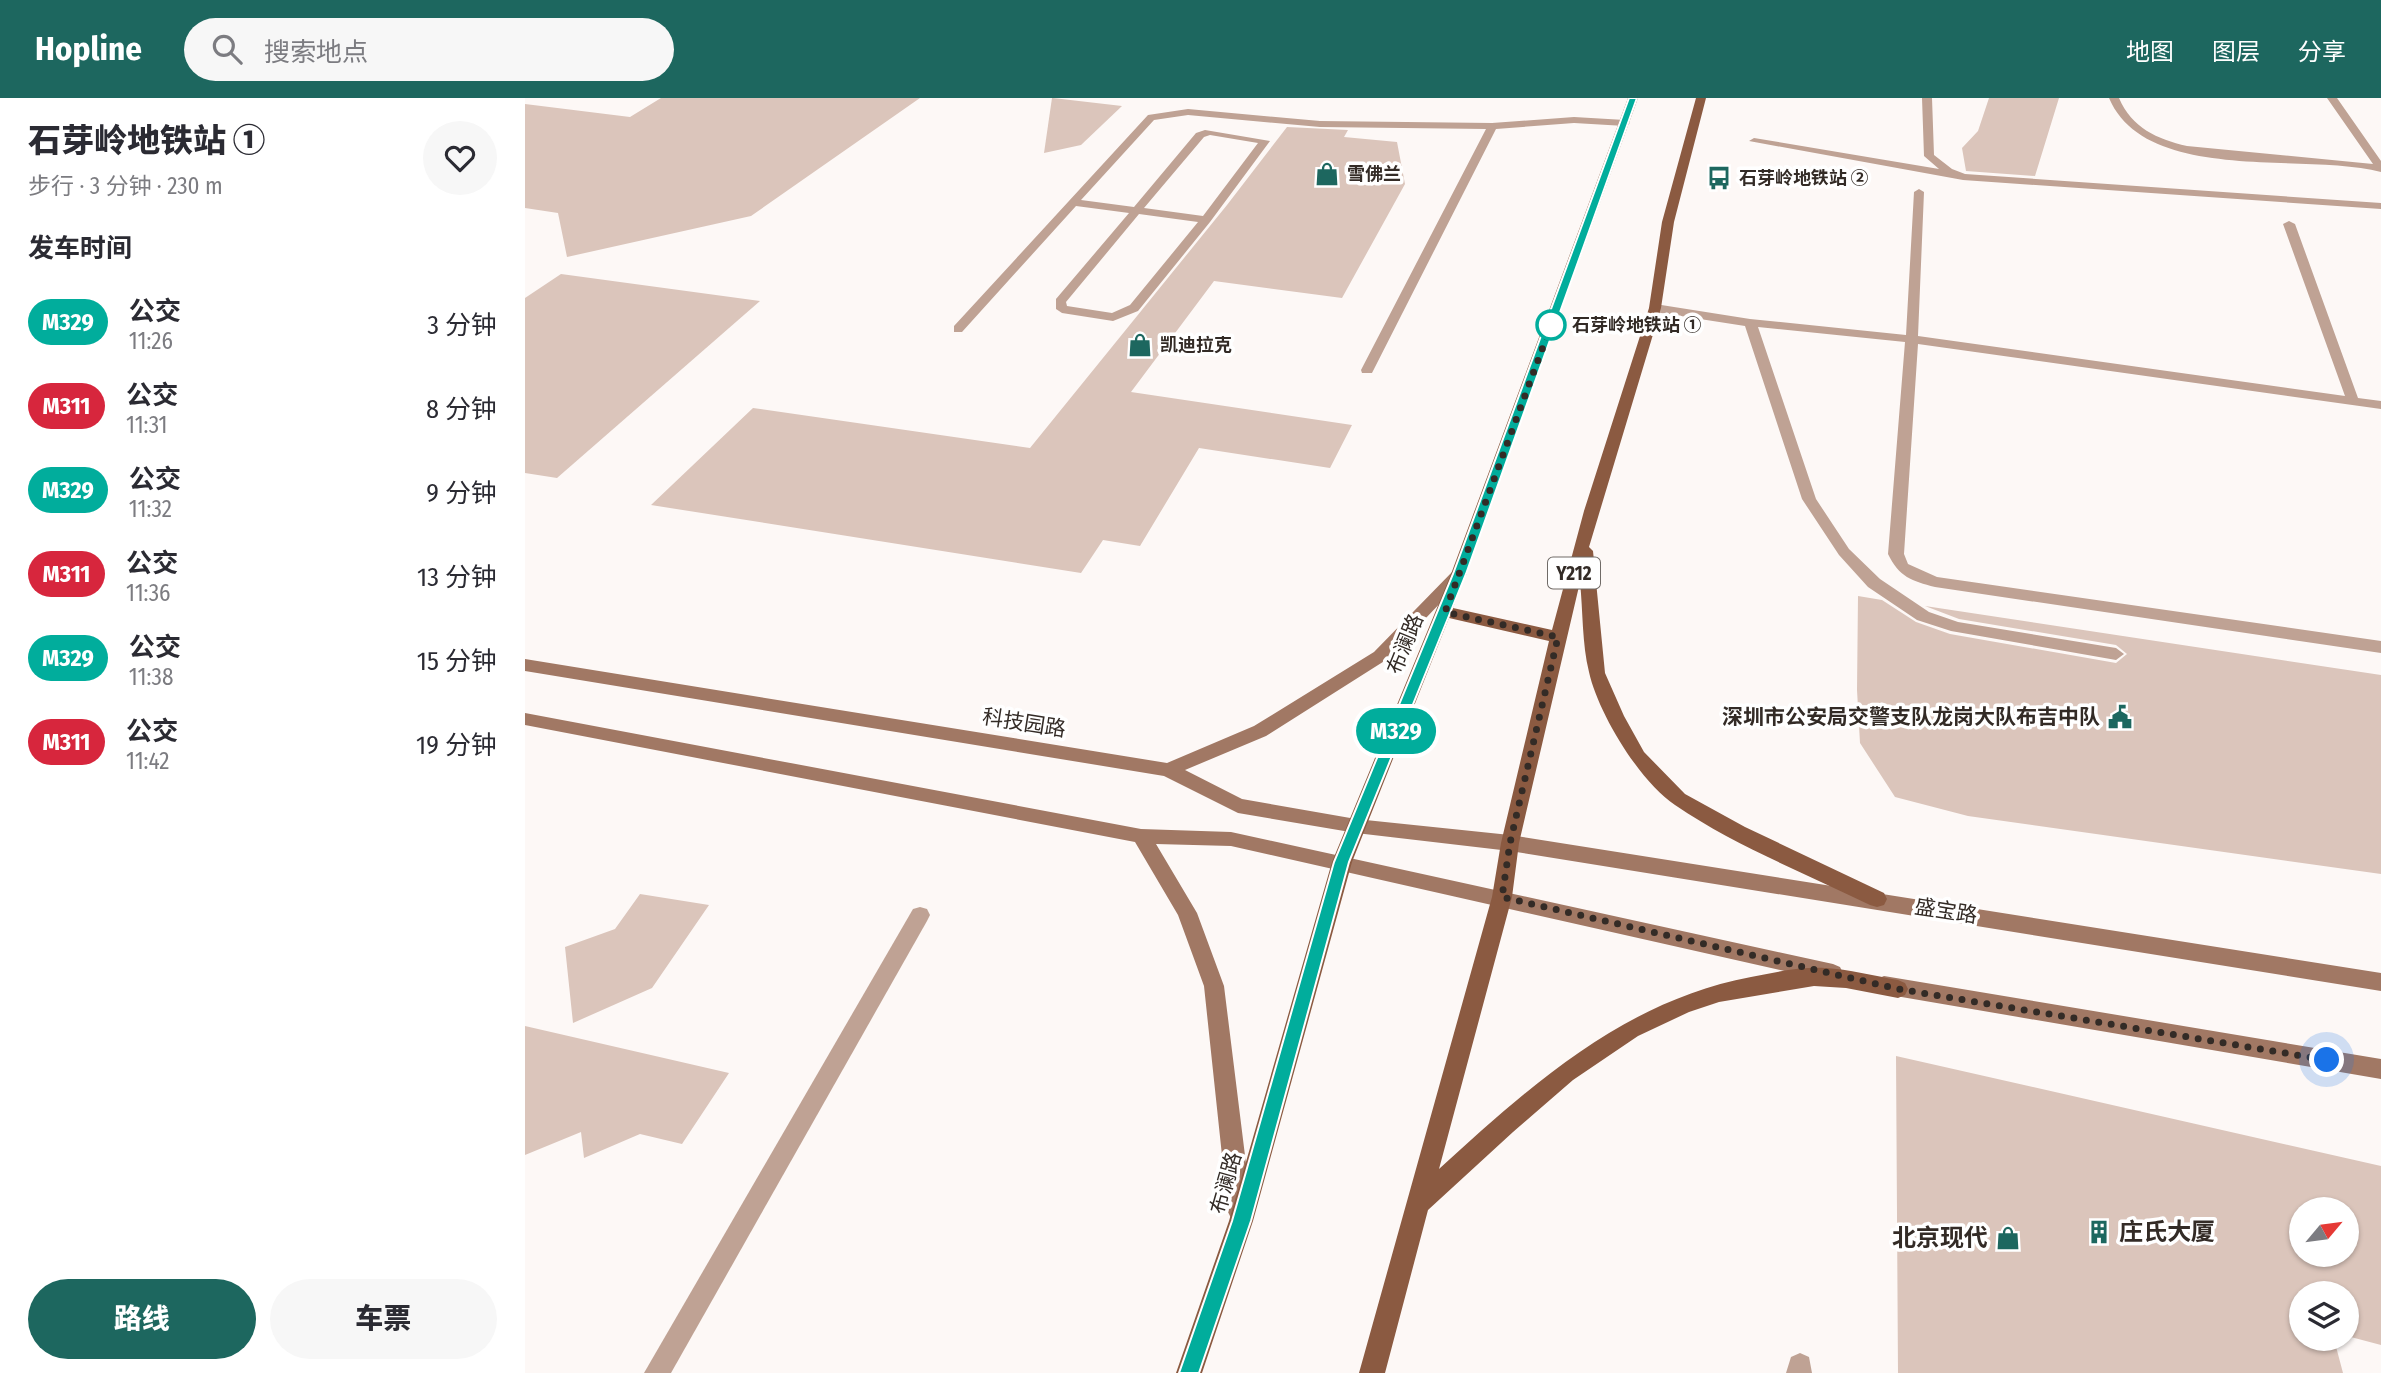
<!DOCTYPE html>
<html lang="zh">
<meta charset="utf-8">
<style>
:root{--surface:#fff;--page:#f7f7f7;--text:#2b2b33;--muted:#7c7c81;--accent:#1d675f}
body{margin:0;font-family:"Fira Sans Condensed","Noto Sans SC",sans-serif;background:var(--page);color:var(--text);height:100vh;display:flex;flex-direction:column;font-size:26px;white-space:nowrap}
*{box-sizing:border-box;margin:0}
p{font-size:23px;color:var(--muted)}
.icon{flex:none;width:38px;height:38px;fill:none;stroke:currentColor;stroke-width:2;stroke-linecap:round;stroke-linejoin:round}
.map{position:relative;flex:1;overflow:hidden}
.sheet{display:flex;flex-direction:column;background:var(--surface);width:525px}
.sheet>*{flex:none}
.badge{padding:0 14px;border-radius:23px;font-size:24px;line-height:46px}
.needle{width:46px;rotate:61deg}
.fabs{position:absolute;left:1764px;top:1099px;display:grid;gap:14px}
.fabs a{display:grid;place-items:center;width:70px;height:70px;border-radius:50%;background:var(--surface);box-shadow:0 2px 5px #0004;font-size:35px}
.you{position:absolute;width:35px;height:35px;margin:-18px;border:5px solid #fff;border-radius:50%;background:#1a73e8;box-shadow:0 0 0 10px #1a73e833}
.map>.badge{position:absolute;translate:-50% -50%;box-shadow:0 0 0 4px #fff}
h2{padding:0 28px;font-size:26px;line-height:63px}
.round{display:grid;place-items:center;flex:none;width:74px;height:74px;border-radius:37px;background:var(--page)}
.headline{display:flex;align-items:center;justify-content:space-between;height:119px;padding:0 28px}
h1{font-size:33px;font-weight:800;line-height:52px}
.action{display:flex;gap:14px;margin-top:auto;padding:14px 28px}
.action a{flex:1;height:80px;border-radius:42px;background:var(--accent);color:#fff;font-size:28px;font-weight:800;line-height:80px;text-align:center}
.action a+a{background:var(--page);color:var(--text)}
ul{padding:0;list-style:none}
li{display:flex;align-items:center;gap:21px;height:84px;padding:0 28px}
li div{flex:1}
li b{display:block;font-size:26px}
li em{font-style:normal}
li .badge{min-width:77px;font-weight:700;text-align:center}
header{display:flex;align-items:center;gap:42px;box-sizing:border-box;height:98px;padding:0 35px;background:var(--accent);color:#fff}
header strong{font-size:33px}
nav{display:flex;gap:38px;margin-inline-start:auto;font-size:24px}
.search{width:490px;height:63px;background:var(--page);display:flex;align-items:center;gap:18px;box-sizing:border-box;padding:0 24px;border-radius:38px;color:var(--muted);font-size:26px}
main{display:flex;flex:1;min-height:0}
.map>svg:first-child{display:block}
.building{fill:#dbc5bb;fill-rule:evenodd}
.lines{fill:none;stroke-linecap:round;stroke-linejoin:round}
.lane{fill:#bfa294;fill-rule:evenodd}
.street{fill:#bfa294;fill-rule:evenodd}
.secondary{fill:#a17864;fill-rule:evenodd}
.primary{fill:#8b5a41;fill-rule:evenodd}
.line{fill:#01ad9c;stroke:#fff;stroke-width:2}
.walk{stroke:#332b26;stroke-width:7;stroke-dasharray:0 12.6}
.stop-dot{fill:#fff;stroke:#01ad9c;stroke-width:3.5}
.labels{text-anchor:middle;dominant-baseline:central;stroke-width:7;stroke-linejoin:round;paint-order:stroke}
.far-poi-label{font-size:18px;font-weight:bold;fill:#332b26;stroke:#fff;text-anchor:start}
.far-stop-label{font-size:18px;font-weight:bold;fill:#332b26;stroke:#fff;text-anchor:start}
.shield{fill:#fff;stroke:#706b67;stroke-width:2}
.shield-label{font-size:19px;font-weight:bold;fill:#332b26}
.street-label{font-size:21px;fill:#332b26;stroke:#fff}
.poi-label{font-size:21px;font-weight:bold;fill:#332b26;stroke:#fff;text-anchor:end}
.near-poi-label{font-size:24px;font-weight:bold;fill:#332b26;stroke:#fff;text-anchor:start}
</style>
<header>
<strong>Hopline</strong>
<div class="search"><svg class="icon" aria-label="search" viewBox="0 0 24 24"><circle cx="10" cy="10" r="6"/><path d="M15 15l6 6"/></svg>搜索地点</div>
<nav><a>地图</a><a>图层</a><a>分享</a></nav>
</header>
<main>
<section class="sheet">
<div class="headline"><div><h1>石芽岭地铁站 ①</h1><p>步行 · 3 分钟 · 230 m</p></div><a class="round"><svg class="icon" aria-label="heart" viewBox="0 0 24 24"><path d="M12 20l-8-8c-3-5 5-10 8-4 3-6 11-1 8 4z"/></svg></a></div>
<h2>发车时间</h2>
<ul>
<li><span class="badge" style="background:#01ad9c;color:#fff">M329</span><div><b>公交</b><p>11:26</p></div><em>3 分钟</em></li>
<li><span class="badge" style="background:#d7263d;color:#fff">M311</span><div><b>公交</b><p>11:31</p></div><em>8 分钟</em></li>
<li><span class="badge" style="background:#01ad9c;color:#fff">M329</span><div><b>公交</b><p>11:32</p></div><em>9 分钟</em></li>
<li><span class="badge" style="background:#d7263d;color:#fff">M311</span><div><b>公交</b><p>11:36</p></div><em>13 分钟</em></li>
<li><span class="badge" style="background:#01ad9c;color:#fff">M329</span><div><b>公交</b><p>11:38</p></div><em>15 分钟</em></li>
<li><span class="badge" style="background:#d7263d;color:#fff">M311</span><div><b>公交</b><p>11:42</p></div><em>19 分钟</em></li>
</ul>
<div class="action"><a>路线</a><a>车票</a></div>
</section>
<div class="map">
<svg width="1856" height="1275" viewBox="0 0 1856 1275">
<rect width="100%" height="100%" fill="#fdf8f6"/>
<!-- building -->
<g class="building">
<polygon points="136,0 395,0 226,118 42,159 33,115 0,110 0,6 105,19"/>
<polygon points="527,0 528,0 597,8 556,47 519,55"/>
<polygon points="1464,0 1534,0 1510,78 1441,73 1437,50 1453,33"/>
<polygon points="762,29 823,32 819,39 872,44 880,86 817,200 689,183 606,294 827,327 805,370 674,350 615,448 578,442 556,475 126,407 228,310 505,350 702,107"/>
<polygon points="36,176 235,203 32,380 0,375 0,200"/>
<polygon points="1333,498 1357,502 1391,524 1425,536 1591,565 1602,556 1591,547 1434,521 1400,508 1856,577 1856,776 1443,718 1370,699 1335,645 1332,592"/>
<polygon points="115,796 184,807 127,890 48,925 40,849 90,831"/>
<polygon points="0,928 204,975 157,1046 115,1036 59,1060 56,1034 0,1057"/>
<path d="M1371 958 1856 1068V1247L1822 1238V1195H1776V1241H1809L1818 1275H1373ZM1776 1111H1822V1157H1776Z"/>
</g>
<g class="lines">
<!-- lane -->
<g class="lane">
<polygon points="1397,0 1407,0 1409,57 1427,71 1440,76 1856,105 1856,111 1438,82 1224,43 1229,40 1414,71 1399,58"/>
<path d="M1584 0H1594C1607 30 1632 41 1662 48L1848 66 1802 0H1812L1856 63V74C1781 54 1621 87 1584 0Z"/>
<path d="M663 11 795 23 967 25 1049 19 1100 22 1105 25 1100 28 1049 25 971 31 847 275H837L836 272 961 31 795 29 663 17 629 22 556 102 609 109 671 35 680 32 745 43 685 124 613 213 588 223 537 215 531 211V201L604 115 551 108 437 234H429V228L623 17ZM685 37 733 45 678 118 619 110 679 39ZM614 116 673 124 605 207 587 215 542 208 541 204Z"/>
<path d="M1394 91 1399 94 1393 238 1820 298 1758 126 1764 123 1770 126 1833 300 1856 303V311L1393 246 1379 456 1383 466 1412 479 1856 543V555L1410 489C1387 483 1374 479 1363 456L1380 244 1233 229 1291 401 1324 451 1355 481 1404 514 1433 524 1591 550 1599 556 1591 562 1426 533 1392 522 1343 489 1314 457 1277 401 1220 228 1130 214 1124 210 1130 206 1225 221 1381 237 1389 94Z"/>
<polygon points="1275,1255 1284,1259 1287,1275 1261,1275 1266,1259"/>
</g>
<!-- street -->
<polygon class="street" points="395,809 402,811 405,817 402,823 146,1275 119,1275 388,811"/>
<!-- secondary -->
<g class="secondary">
<polygon points="934,471 942,476 939,480 861,562 741,638 660,672 717,701 831,721 985,737 1856,875 1856,893 985,753 831,735 713,715 639,678 0,573 0,561 642,665 729,628 849,554 929,472"/>
<polygon points="0,615 616,731 706,734 1308,866 1315,869 1318,875 1315,881 1308,884 706,748 631,746 672,815 699,888 727,1114 723,1122 715,1126 707,1122 703,1114 679,888 653,817 610,744 0,627"/>
<polygon points="1359,878 1856,961 1856,981 1359,896 1352,893 1349,887 1352,881"/>
</g>
<!-- primary -->
<path class="primary" d="M1103 0H1113L928 510 1027 532 1059 413 1124 210 1137 124 1171 0H1181L1149 124 1136 210 1064 449 1068 453 1080 575 1099 618 1119 654 1160 696 1220 729 1359 795 1362 801 1359 807 1352 809 1345 807C1280 775 1210 748 1150 707 1115 684 1073 615 1064 574 1057 546 1058 513 1055 484L994 745 987 799 914 1071C1006 987 1099 903 1226 879 1250 874 1275 869 1300 870 1324 871 1349 878 1373 882L1380 885 1383 891 1380 897 1373 900 1321 890 1289 888 1194 904 1164 914 1113 938 1048 982 988 1034 903 1112 860 1275H834L967 799 976 745 1024 543 924 520 827 764 728 1123 677 1275H651L704 1123 807 764 926 476Z"/>
</g>
<!-- line -->
<polygon class="line" points="1104,0 1112,0 941,476 824,764 726,1123 674,1275 654,1275 707,1123 809,764 928,476"/>
<g class="lines">
<!-- walk -->
<polyline class="walk" points="1026,227 920,514 1033,539 985,745 977,799 1373,891 1802,962"/>
</g>
<!-- icons -->
<defs>
<g id="shop-bare" transform="scale(1.89)"><path d="M-5-2.5h2.3a2.7 3.5 0 0 1 5.4 0H5L5.5 6h-11ZM-1.5-2.5h3a1.5 2.3 0 0 0-3 0Z" fill="#1d675f" stroke="#fff" stroke-width="2.5" paint-order="stroke"/></g>
<g id="bus-bare" transform="scale(1.89)"><path d="M-5-6H5V4H4V6H2V4H-2V6H-4V4H-5ZM-3.5-4V0h7V-4ZM-3.5 1.2v1.5H-2V1.2ZM2 1.2v1.5H3.5V1.2Z" fill="#1d675f" stroke="#fff" stroke-width="2.5" paint-order="stroke"/></g>
<g id="civic-bare" transform="scale(1.89)"><path d="M-.6-6.5H3V-4.5H.6V-3L4-1V1h2V6H-6V1h2V-1L-.6-3ZM-1.2 2.5V6h2.4V2.5Z" fill="#1d675f" stroke="#fff" stroke-width="2.5" paint-order="stroke"/></g>
<g id="building-bare" transform="scale(1.89)"><path d="M-4-6H4V6H1V3H-1V6H-4ZM-2.5-4.3h1.7v1.8h-1.7ZM.8-4.3h1.7v1.8H.8ZM-2.5-1h1.7V.8h-1.7ZM.8-1h1.7V.8H.8Z" fill="#1d675f" stroke="#fff" stroke-width="2.5" paint-order="stroke"/></g>
</defs>
<g fill-rule="evenodd">
<use href="#shop-bare" x="802" y="76"/>
<use href="#bus-bare" x="1194" y="80"/>
<use href="#shop-bare" x="615" y="247"/>
<use href="#civic-bare" x="1595" y="619"/>
<use href="#building-bare" x="1574" y="1134"/>
<use href="#shop-bare" x="1483" y="1140"/>
</g>
<!-- markers -->
<circle class="stop-dot" cx="1026" cy="227" r="14"/>
<g class="labels">
<!-- far-poi labels -->
<g class="far-poi-label">
<text x="822" y="76">雪佛兰</text>
<text x="1214" y="80">石芽岭地铁站 ②</text>
<text x="635" y="247">凯迪拉克</text>
</g>
<!-- far-stop labels -->
<g class="far-stop-label">
<text x="1047" y="227">石芽岭地铁站 ①</text>
</g>
<!-- shield labels -->
<rect class="shield" x="1023" y="459.5" width="52" height="31" rx="5"/>
<g class="shield-label">
<text x="1049" y="475">Y212</text>
</g>
<!-- street labels -->
<g class="street-label">
<text transform="translate(880 546) rotate(-68)">布澜路</text>
<text transform="translate(499 625) rotate(9)">科技园路</text>
<text transform="translate(1421 813) rotate(9)">盛宝路</text>
<text transform="translate(701 1085) rotate(-74)">布澜路</text>
</g>
<!-- poi labels -->
<g class="poi-label">
<text x="1575" y="619">深圳市公安局交警支队龙岗大队布吉中队</text>
</g>
<!-- near-poi labels -->
<g class="near-poi-label">
<text x="1594" y="1134">庄氏大厦</text>
<text x="1463" y="1140" text-anchor="end">北京现代</text>
</g>
</g>
</svg>
<div class="fabs">
<a><svg class="needle" viewBox="-14 -14 28 28"><path d="M0-13l5 13h-10z" fill="#e53935"/><path d="M0 13l5-13h-10z" fill="#7c7c81"/></svg></a>
<a><svg class="icon" aria-label="layers" viewBox="0 0 24 24"><path d="M12 4l9 5-9 5-9-5zM3 14l9 5 9-5"/></svg></a>
</div>
<div class="you" style="left:1802px;top:962px"></div>
<b class="badge" style="left:871px;top:633px;background:#01ad9c;color:#fff">M329</b>
</div>
</main>
